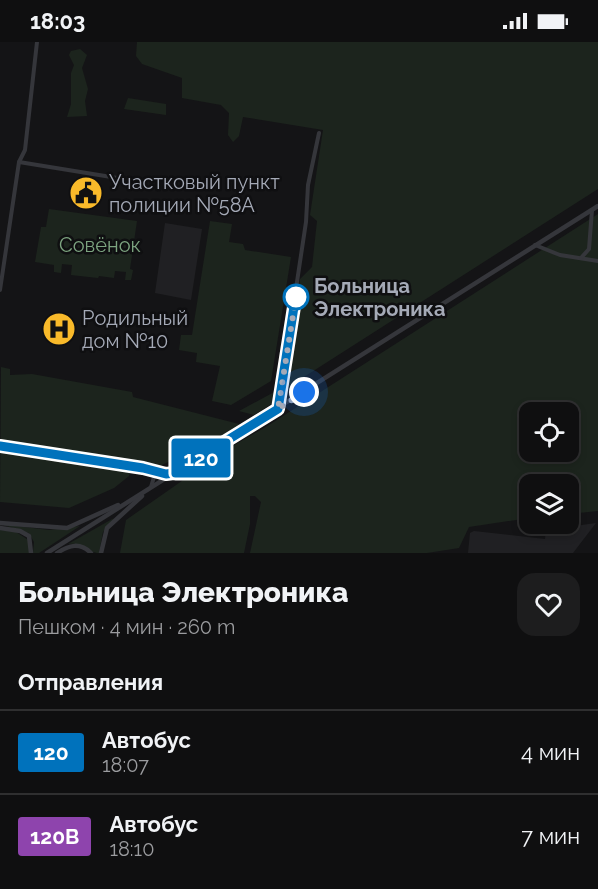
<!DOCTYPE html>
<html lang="ru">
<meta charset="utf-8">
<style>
:root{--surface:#0f0f10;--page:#1d1d1e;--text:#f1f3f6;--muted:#9b9c9f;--line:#2f2f30}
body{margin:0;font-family:Raleway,sans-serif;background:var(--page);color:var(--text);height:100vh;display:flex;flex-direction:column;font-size:22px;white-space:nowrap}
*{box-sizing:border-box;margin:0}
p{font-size:20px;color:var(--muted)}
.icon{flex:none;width:33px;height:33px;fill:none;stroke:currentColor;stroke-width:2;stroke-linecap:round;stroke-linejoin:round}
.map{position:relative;height:511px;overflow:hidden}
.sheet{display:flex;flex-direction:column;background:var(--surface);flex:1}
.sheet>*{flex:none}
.badge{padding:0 12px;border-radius:4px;font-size:21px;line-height:39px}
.controls{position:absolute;left:519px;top:360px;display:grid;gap:12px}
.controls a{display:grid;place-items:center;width:60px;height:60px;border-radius:12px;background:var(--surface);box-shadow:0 3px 9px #0003,0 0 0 2px var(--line);font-size:30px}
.you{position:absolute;width:30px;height:30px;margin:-15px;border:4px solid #fff;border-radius:50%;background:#1a73e8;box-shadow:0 0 0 9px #1a73e833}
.map>.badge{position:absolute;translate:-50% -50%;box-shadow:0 0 0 3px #fff}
h2{padding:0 18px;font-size:22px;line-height:54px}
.round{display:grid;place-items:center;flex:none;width:63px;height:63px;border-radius:18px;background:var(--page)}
.summary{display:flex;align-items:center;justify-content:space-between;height:102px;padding:0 18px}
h1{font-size:28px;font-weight:800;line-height:45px}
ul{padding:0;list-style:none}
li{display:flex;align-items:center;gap:18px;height:84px;padding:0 18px;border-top:2px solid var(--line)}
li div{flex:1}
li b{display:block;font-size:22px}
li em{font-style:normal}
li .badge{min-width:66px;font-weight:700;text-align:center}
.status{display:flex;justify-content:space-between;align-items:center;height:42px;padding:0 30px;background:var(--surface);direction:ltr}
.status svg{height:16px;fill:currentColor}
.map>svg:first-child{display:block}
.built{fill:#202023}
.green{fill:#1c241d;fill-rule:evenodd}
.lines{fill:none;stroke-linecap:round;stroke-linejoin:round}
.minor{stroke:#35363b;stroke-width:4}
.tertiary{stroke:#35363b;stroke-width:4.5}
.line-casing{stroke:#fff;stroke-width:14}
.line{stroke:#0072bc;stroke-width:9}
.walk{stroke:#a5aab7;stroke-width:6;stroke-dasharray:0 10.8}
.stop-dot{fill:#fff;stroke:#0072bc;stroke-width:3}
.labels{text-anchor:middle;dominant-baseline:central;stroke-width:5;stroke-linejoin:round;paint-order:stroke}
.poi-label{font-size:20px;fill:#a5aab7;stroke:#0f0f11;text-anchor:start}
.park-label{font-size:20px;fill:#7ca37f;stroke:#0f0f11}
.stop-label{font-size:20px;font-weight:bold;fill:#a5aab7;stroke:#0f0f11;text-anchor:start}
</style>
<div class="status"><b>18:03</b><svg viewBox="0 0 49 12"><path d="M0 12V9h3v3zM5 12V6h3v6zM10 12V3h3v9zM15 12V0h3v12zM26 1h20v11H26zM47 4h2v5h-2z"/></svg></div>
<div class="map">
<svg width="598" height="511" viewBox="0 0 598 511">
<rect width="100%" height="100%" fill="#141416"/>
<!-- built -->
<g class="built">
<polygon points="165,181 202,187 191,258 155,251"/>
<polygon points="596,481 573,511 468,511 470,491 474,489 545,497 546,488"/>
</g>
<!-- green -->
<g class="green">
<polygon points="137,0 598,0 598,147 282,349 300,237 312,225 317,179 310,173 323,88 243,75 239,94 233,100 228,93 229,71 221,63 182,56 182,36 142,22 136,14"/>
<polygon points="80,7 87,13 82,26 88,47 85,59 87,74 67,75 71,62 71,31 74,23 69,13 71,9"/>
<polygon points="128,56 166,62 166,73 124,67"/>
<polygon points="49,167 137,179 130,227 133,228 131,238 125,238 126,230 115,229 114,236 99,234 98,236 71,233 72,223 62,222 61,231 54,230 54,223 35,220 41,185 46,185"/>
<path d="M598 172V469L569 472 568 442H530L529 476 469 485 459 506 427 511H250L261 460 255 454H250V482L244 511H120L126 478 229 406 269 383ZM530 370H568V410H530Z"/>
<polygon points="210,179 232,182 229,200 243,202 245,208 291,215 271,339 231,363 212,359 220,324 196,320 197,311 179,308 181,293 192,293"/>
<polygon points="1,325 10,327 10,333 32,332 132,350 133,355 243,383 160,424 133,421 129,434 114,446 69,466 0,460"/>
<polygon points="276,349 276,359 254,373 239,369"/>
<path d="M114 476 103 490 99 511C87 511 85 500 68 502Z"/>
<polygon points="0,482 49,488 80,484 39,511 33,511 34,500 29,491"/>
<polygon points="0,488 16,490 30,499 29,511 0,511"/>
</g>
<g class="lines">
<!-- minor -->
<g class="minor">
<polyline points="19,120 142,140"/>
<polyline points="535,203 560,213 598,219"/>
<polyline points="581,216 589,207 592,168"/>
<polyline points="0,248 19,120 25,108 37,0"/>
<polyline points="278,366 306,180 308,143 319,91"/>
<polyline points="0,404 171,432"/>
<polyline points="150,428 154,435 151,445"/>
</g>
<!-- tertiary -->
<g class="tertiary">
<polyline points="0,481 67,486 118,463"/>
<polyline points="0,486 20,489 29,494 31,511"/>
<polyline points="47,511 598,164"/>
<path d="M57 511C69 503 80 500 91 511"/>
<polyline points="101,511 107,486 142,454"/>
</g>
</g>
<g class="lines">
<!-- line casing -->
<g class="line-casing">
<polyline id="line" points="0,404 143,426 166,432 174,431 278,367 296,252"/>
</g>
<!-- line -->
<use href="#line" class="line"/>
<!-- walk -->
<polyline class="walk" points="296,255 278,367 304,350"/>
</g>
<!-- icons -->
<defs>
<g id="civic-disc" transform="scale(1.725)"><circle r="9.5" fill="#f9ba2a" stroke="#0f0f11"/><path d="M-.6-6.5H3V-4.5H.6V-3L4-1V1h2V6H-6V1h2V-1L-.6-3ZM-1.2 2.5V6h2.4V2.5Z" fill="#111"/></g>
<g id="hospital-disc" transform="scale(1.725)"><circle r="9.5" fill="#f9ba2a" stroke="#0f0f11"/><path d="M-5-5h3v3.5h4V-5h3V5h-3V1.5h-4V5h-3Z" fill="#111"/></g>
</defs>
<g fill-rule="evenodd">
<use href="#civic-disc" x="86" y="151"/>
<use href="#hospital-disc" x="59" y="287"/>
</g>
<!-- markers -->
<circle class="stop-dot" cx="296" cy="255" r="12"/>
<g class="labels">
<!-- poi labels -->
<g class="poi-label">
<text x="109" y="140">Участковый пункт<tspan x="109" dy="23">полиции №58А</tspan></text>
<text x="82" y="276">Родильный<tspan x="82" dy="23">дом №10</tspan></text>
</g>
<!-- park labels -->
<g class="park-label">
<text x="100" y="203">Совёнок</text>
</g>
<!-- stop labels -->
<g class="stop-label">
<text x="314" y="244">Больница<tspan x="314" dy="23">Электроника</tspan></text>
</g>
</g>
</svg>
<div class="controls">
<a><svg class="icon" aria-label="locate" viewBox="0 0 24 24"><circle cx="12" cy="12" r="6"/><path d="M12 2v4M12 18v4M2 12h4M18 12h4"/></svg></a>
<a><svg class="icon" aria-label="layers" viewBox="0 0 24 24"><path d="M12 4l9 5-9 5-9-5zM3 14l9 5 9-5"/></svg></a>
</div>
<div class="you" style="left:304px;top:350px"></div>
<b class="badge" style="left:201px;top:416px;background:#0072bc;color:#fff">120</b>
</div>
<section class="sheet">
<div class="summary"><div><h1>Больница Электроника</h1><p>Пешком · 4 мин · 260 m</p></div><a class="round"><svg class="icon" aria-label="heart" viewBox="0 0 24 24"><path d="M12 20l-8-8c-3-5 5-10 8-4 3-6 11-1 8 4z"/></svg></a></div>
<h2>Отправления</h2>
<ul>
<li><span class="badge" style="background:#0072bc;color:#fff">120</span><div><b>Автобус</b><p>18:07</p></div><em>4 мин</em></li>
<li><span class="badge" style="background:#8e44ad;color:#fff">120В</span><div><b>Автобус</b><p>18:10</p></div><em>7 мин</em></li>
</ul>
</section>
